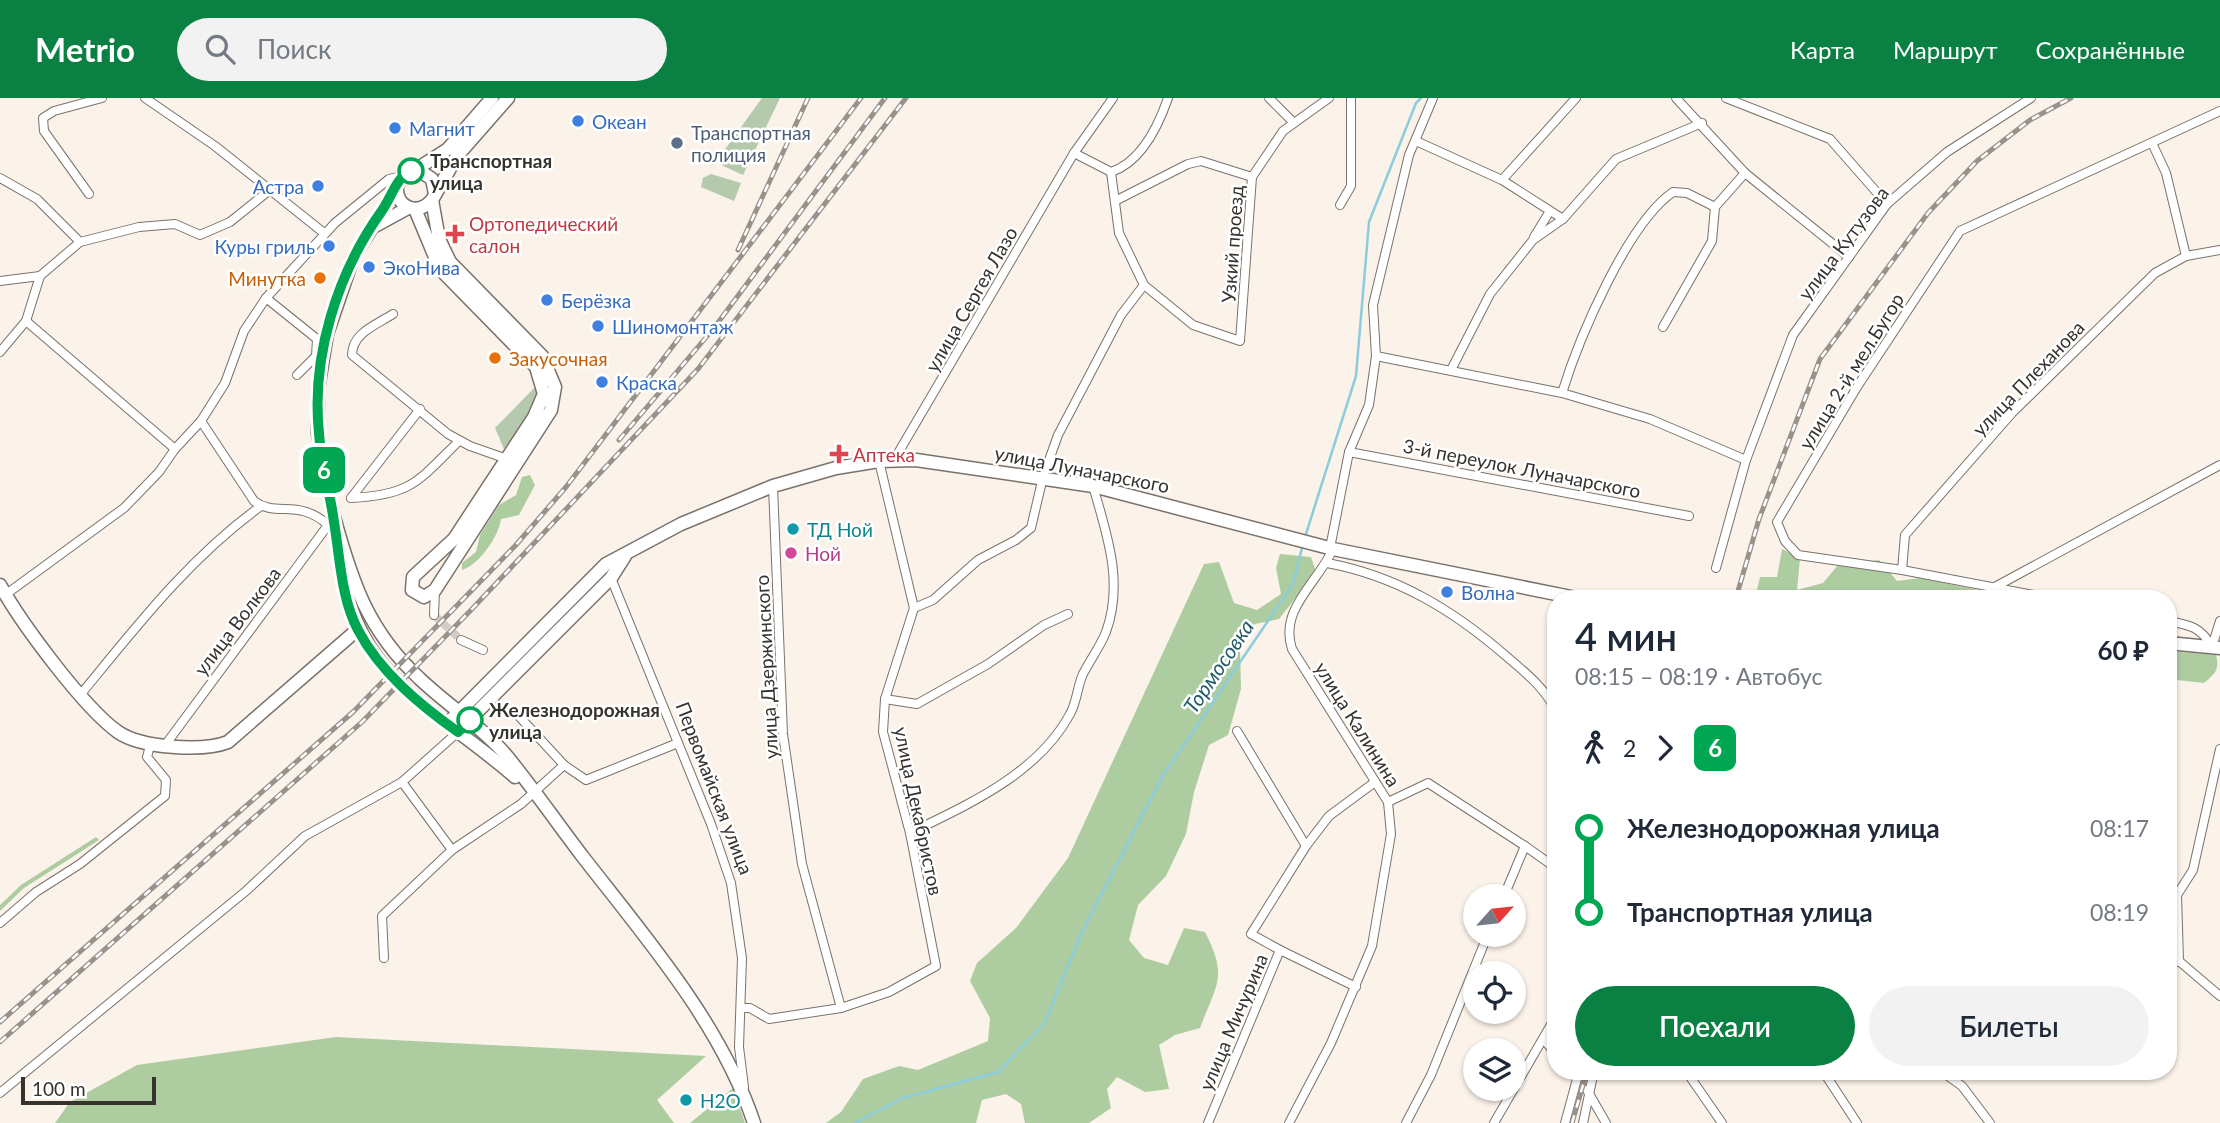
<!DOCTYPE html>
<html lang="ru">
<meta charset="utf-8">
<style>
:root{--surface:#fff;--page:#f2f2f3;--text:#1f2937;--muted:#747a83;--accent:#0b8043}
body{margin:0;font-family:Lato,sans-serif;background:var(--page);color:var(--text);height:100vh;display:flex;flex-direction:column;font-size:26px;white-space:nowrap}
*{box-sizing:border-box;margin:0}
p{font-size:23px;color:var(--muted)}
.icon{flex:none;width:38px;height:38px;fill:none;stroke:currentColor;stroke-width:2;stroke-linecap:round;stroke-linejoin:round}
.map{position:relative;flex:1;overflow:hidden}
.details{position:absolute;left:1547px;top:492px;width:630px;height:490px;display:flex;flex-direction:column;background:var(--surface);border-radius:28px;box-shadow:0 2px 5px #0004}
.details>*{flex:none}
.badge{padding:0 14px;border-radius:10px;font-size:24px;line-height:46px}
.needle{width:46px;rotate:63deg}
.buttons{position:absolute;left:1463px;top:786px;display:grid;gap:14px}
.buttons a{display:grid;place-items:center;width:63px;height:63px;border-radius:50%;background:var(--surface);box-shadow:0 2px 5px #0004;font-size:35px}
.scale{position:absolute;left:21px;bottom:18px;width:135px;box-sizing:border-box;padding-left:7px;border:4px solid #36332f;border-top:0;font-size:19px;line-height:24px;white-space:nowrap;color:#36332f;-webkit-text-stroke:5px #fff;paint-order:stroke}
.map>.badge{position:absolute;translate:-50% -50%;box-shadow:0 0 0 4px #fff}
.legs{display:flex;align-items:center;gap:10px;height:77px;padding:0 28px;font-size:23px}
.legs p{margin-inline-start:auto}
.head{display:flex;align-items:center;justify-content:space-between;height:119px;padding:0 28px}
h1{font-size:38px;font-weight:600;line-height:52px}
.cta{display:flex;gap:14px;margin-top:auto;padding:14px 28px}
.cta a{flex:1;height:80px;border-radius:42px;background:var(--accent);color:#fff;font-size:28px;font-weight:600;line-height:80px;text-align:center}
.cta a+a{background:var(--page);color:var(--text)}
ul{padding:0 28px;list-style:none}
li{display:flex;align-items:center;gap:24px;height:84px;font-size:26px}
li i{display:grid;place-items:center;width:10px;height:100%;margin:0 9px;background:currentColor}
li i::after{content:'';width:18px;height:18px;margin:-9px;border:5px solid;border-radius:50%;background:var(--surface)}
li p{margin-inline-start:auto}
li:first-child i{background:linear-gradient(#0000 50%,currentColor 0)}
li:last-child i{background:linear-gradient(currentColor 50%,#0000 0)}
header{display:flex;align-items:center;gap:42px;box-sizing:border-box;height:98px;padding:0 35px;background:var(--accent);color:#fff}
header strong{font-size:33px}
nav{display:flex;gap:38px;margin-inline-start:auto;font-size:24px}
.search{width:490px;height:63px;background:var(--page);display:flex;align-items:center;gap:18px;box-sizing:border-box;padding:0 24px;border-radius:38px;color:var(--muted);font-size:26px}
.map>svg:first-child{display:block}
.green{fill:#b5caad}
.forest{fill:#adcda1}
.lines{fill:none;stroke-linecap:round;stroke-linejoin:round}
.stream{stroke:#8cccdd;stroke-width:2.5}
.street-tunnel{stroke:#d4ccc4;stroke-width:8;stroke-dasharray:8 4;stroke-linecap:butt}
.street-casing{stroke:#7a726a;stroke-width:10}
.secondary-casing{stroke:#7a726a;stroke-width:15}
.street{stroke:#fff;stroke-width:8}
.secondary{stroke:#fff;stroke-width:12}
.rail-casing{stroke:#98928c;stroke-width:5}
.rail{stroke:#fff;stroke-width:2.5;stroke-dasharray:8;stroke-linecap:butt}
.line-1-casing{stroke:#fff;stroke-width:16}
.line-1{stroke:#00a651;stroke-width:10}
.shop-dot{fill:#3f7fe0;stroke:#fff;stroke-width:2.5}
.service-dot{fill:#5c6f8a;stroke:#fff;stroke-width:2.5}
.stop-1-dot{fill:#fff;stroke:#00a651;stroke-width:3.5}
.health-dot{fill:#e0444e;stroke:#fff;stroke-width:2.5}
.food-dot{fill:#e8710a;stroke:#fff;stroke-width:2.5}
.culture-dot{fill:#0f9aa8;stroke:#fff;stroke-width:2.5}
.hotel-dot{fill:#d1479c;stroke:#fff;stroke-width:2.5}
.labels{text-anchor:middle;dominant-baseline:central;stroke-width:5;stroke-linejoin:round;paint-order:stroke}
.shop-label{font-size:19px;fill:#366cbe;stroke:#fff;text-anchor:start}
.service-label{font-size:19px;fill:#4e5e75;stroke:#fff;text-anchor:start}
.stop-label{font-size:19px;font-weight:bold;fill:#36332f;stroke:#fff;text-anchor:start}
.health-label{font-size:19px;fill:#be3a42;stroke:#fff;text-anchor:start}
.street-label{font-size:19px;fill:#36332f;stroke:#fff}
.food-label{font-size:19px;fill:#c56008;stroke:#fff;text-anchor:end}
.culture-label{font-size:19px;fill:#0d838f;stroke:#fff;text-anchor:start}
.hotel-label{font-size:19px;fill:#b23c85;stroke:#fff;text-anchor:start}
.water-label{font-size:21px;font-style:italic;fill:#255b68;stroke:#fff}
</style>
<header>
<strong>Metrio</strong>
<div class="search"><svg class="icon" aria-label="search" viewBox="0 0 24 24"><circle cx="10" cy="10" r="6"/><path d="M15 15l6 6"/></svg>Поиск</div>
<nav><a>Карта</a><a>Маршрут</a><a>Сохранённые</a></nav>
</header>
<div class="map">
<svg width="2220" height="1025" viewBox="0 0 2220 1025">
<rect width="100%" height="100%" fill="#fbf2e9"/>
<!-- green -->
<g class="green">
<polygon points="762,0 780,0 743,77 723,68 718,61"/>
<polygon points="711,76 741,85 734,103 701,89 703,80"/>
<path d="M537 287C545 306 515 335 504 351L495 330Z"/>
</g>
<!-- forest -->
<g class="forest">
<path d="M530 377 535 387 519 417 501 421C499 438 479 467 462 472V465L476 454 480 437 499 407 516 397 522 379Z"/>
<polygon points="1782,451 1800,460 1797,492 1823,485 1838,467 1879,462 1897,483 1920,480 2017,500 1755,500 1760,479 1777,479"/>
<path d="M1280 456 1311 459 1316 474 1279 521 1255 526 1240 552 1241 591 1228 637 1209 647 1194 694 1186 736 1166 778 1138 807 1129 842 1144 860 1168 867 1184 830 1205 834C1228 879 1217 885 1200 930L1175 937 1159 947 1169 991 1145 994 1117 979 1107 991 1111 1010 1089 1025H1025L1021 1006 1006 996 982 1002 976 1025H826L841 1014 863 981 899 968 918 972 988 943 990 920 970 883 977 865 1016 830 1068 760 1204 466 1219 464 1234 505 1257 512 1281 496 1276 470Z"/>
<path d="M2168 553 2216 557C2220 571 2215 576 2204 585L2168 581Z"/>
<polygon points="96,739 99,742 24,790 0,813 0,807 21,787"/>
<polygon points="336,939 706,958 657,1002 674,1025 55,1025 70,1004 137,967"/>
<polygon points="733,990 745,1025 690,1025"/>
</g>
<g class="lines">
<!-- stream -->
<g class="stream">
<polyline points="1305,439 1356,278 1369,124 1416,5 1421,0"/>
<polyline points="855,1025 903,1000 998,974 1044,926 1082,834 1162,679 1293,486 1303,446"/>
</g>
<!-- street-tunnel -->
<polyline class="street-tunnel" points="434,517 461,542"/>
<!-- street casing -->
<g class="street-casing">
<g id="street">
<polyline points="145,0 215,48 324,135"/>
<polyline points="1269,0 1294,25"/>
<polyline points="1676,0 1745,75 1849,159"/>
<polyline points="1726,0 1830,41 1887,106"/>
<polyline points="1416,43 1502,82 1563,121"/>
<polyline points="2152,45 2166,75 2186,158"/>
<path d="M1074 55 1111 74C1141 64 1158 29 1168 0"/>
<polyline points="1111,74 1119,135 1144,187 1193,227 1240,243 1252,79 1283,33 1329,0"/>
<polyline points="0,80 37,101 80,144"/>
<polyline points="1502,82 1576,0"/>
<polyline points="89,96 44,33 43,20 54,13 102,0"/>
<polyline points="1115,103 1188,66 1201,63 1252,79"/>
<polyline points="1340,107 1351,88 1351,0"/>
<polyline points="1534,139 1550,113"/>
<polyline points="0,183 40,178"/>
<polyline points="266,200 317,241 316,258 297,277"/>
<path d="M393 216C376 227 352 235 352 257L448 336 470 348 507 361"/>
<polyline points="26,223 175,351"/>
<polyline points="1663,229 1712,143 1715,109 1745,75"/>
<polyline points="0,254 26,223 40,178 80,144 139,129 175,126 200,137 230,124 271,91"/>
<polyline points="1376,258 1562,295 1650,321 1746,362"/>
<polyline points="1451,272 1490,196 1533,142 1563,121 1616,61 1702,25"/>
<path d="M1562 295C1579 240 1627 126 1673 94L1687 95 1715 109"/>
<path d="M201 323 254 403C276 420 299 400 328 427"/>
<polyline points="1349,354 1689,418"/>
<polyline points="894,362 1074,55 1113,0"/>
<polyline points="773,388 783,636 802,766 841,910"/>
<path d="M351 400C412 397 418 383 459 343"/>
<polyline points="351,400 420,311"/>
<polyline points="1330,450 1349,354 1369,307 1376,258 1373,207 1409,57 1433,0"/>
<path d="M1327 465C1397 478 1453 512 1506 558 1527 576 1544 589 1556 613"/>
<polyline points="1716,470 1746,362 1793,237 1887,106 1947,54 2031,0"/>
<polyline points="1902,472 1905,437 2012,315 2155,175 2186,158 2220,152"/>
<polyline points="611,480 711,726 731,785 742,860 739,949 744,989"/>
<polyline points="1993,490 2220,367"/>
<polyline points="5,497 124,410 159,374 175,351 201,323 225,285 244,233 266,200 335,125 389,81 402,78"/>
<polyline points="2050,500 1902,472 1798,457 1785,443 1777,424 1857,289 1960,133 2220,13"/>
<polyline points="914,510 933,502 978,462 1016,442 1031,430 1043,379 1058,337 1121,217 1144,187"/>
<polyline points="434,517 435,492"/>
<path d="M2168 523C2190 527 2201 529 2212 549"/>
<polyline points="461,542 483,552"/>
<polyline points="2212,549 2220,523"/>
<path d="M81 596C136 529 190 459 261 408"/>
<polyline points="885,601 917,606 988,566 1044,527 1068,516"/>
<polyline points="516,615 564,667"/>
<polyline points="166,646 334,419"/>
<polyline points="2220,651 2193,772 2177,797 2179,863 2220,898"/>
<polyline points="402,684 452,752"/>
<polyline points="1388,704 1428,685 1525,748"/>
<path d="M910 735C967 707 1038 676 1070 616 1077 604 1077 589 1083 576 1090 562 1100 549 1106 534 1124 484 1107 437 1093 388"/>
<polyline points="1306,748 1329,718 1375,684"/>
<polyline points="1504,798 1525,748 1556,770"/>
<polyline points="0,825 36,794 80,766 165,698 166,682 147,659 151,644"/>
<polyline points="1280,852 1356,889"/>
<polyline points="384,860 382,818 452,752 521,706 564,667 586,682 678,645"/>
<polyline points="2168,868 2179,863"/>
<polyline points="741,910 750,910 769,921 841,910 889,894 936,868 910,735 883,634 885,601 914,510 879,363"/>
<polyline points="1544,942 1556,956"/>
<polyline points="1686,973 1722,1025"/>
<polyline points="1823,973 1857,1025"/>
<polyline points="1941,973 1962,988 1990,1025"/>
<polyline points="1587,992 1606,1025"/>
<polyline points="0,995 246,793 305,738 402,684 458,634"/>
<polyline points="1208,1025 1280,852 1251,836 1306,748 1237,633"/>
<path d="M1289 1025 1331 945 1372 848 1391 736 1388 704 1292 551C1279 511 1317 486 1333 451"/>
<polyline points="1406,1025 1431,977 1488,836"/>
<polyline points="1494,1025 1556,918"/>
<polyline points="1565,1025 1577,981 1570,973"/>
<polyline points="1583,1025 1594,973"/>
</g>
</g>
<!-- secondary casing -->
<g class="secondary-casing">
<g id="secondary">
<polyline points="415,72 448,51 492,0"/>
<path d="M435 96 432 81 420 73 405 76 397 87C395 109 417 119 432 102L457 58 508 0"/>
<polyline points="415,111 440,171 536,269 544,296 534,319 454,441 413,479 412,492 424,499 435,492 551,312 555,289 542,258 450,164 439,141 432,102"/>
<polyline points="375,128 408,110"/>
<path d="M334 419C352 484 368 533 419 580 447 607 480 627 506 657 533 690 557 725 583 759 646 840 721 926 754 1025"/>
<polyline points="335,426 318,335 318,291 327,236 353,160 396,91"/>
<path d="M342 472C358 582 440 613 515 679"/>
<path d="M0 487C21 525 84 610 118 634 141 650 203 654 228 644L357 532"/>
<polyline points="2168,545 2220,550"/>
<polyline points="447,626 606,466 681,426 773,388 836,370 879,363 916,362 1093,388 1333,451 1576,500"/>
<polyline points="464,627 611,480 625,458"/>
</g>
</g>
<!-- street -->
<use href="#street" class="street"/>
<!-- secondary -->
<use href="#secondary" class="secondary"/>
<!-- rail casing -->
<g class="rail-casing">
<g id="rail">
<polyline points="738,152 808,0"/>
<polyline points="619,342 714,230 885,0"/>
<polyline points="1736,500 1759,421 1820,261 1928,115 1977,63 2030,22 2071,0"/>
<polyline points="0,924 353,614 515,448 566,389 861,0"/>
<polyline points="0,944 362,624 472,511 698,271 906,0"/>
<polyline points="1572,1025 1587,973"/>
</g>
</g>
<!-- rail -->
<use href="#rail" class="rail"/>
</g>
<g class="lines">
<!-- line-1 casing -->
<g class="line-1-casing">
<path id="line-1" d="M411 73C396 79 391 101 381 114 337 176 311 259 319 335 321 365 330 394 334 424 340 459 341 500 358 532 380 574 420 607 458 634L470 622"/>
</g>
<!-- line-1 -->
<use href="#line-1" class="line-1"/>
</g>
<!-- markers -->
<g class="shop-dot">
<circle cx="578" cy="23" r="7"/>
<circle cx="395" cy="30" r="7"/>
<circle cx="318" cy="88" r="7"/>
<circle cx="329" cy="148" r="7"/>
<circle cx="369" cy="169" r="7"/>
<circle cx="547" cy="202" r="7"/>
<circle cx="598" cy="228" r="7"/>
<circle cx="602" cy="284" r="7"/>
<circle cx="1447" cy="494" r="7"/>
</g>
<circle class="service-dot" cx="677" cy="45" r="7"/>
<g class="stop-1-dot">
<circle cx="411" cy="73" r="12"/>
<circle cx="470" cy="622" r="12"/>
</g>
<g class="health-dot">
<path d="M451.5 125.5h7v7h7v7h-7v7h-7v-7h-7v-7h7z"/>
<path d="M835.5 345.5h7v7h7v7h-7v7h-7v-7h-7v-7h7z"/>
</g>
<g class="food-dot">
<circle cx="320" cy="180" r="7"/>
<circle cx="495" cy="260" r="7"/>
</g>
<g class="culture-dot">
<circle cx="793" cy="431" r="7"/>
<circle cx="686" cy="1002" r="7"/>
</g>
<circle class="hotel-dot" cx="791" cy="455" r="7"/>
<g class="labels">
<!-- shop labels -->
<g class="shop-label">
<text x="592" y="23">Океан</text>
<text x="409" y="30">Магнит</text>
<text x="304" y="88" text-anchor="end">Астра</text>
<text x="315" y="148" text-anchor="end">Куры гриль</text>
<text x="383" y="169">ЭкоНива</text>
<text x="561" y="202">Берёзка</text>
<text x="612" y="228">Шиномонтаж</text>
<text x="616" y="284">Краска</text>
<text x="1461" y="494">Волна</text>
</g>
<!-- service labels -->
<g class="service-label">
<text x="691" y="34">Транспортная<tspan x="691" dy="22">полиция</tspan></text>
</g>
<!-- stop labels -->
<g class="stop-label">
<text x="430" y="62">Транспортная<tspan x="430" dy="22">улица</tspan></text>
<text x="489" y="611">Железнодорожная<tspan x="489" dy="22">улица</tspan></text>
</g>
<!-- health labels -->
<g class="health-label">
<text x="469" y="125">Ортопедический<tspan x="469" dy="22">салон</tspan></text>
<text x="853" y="356">Аптека</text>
</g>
<!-- street labels -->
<g class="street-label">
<text transform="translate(1843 145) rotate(-53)">улица Кутузова</text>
<text transform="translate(1232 146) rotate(-86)">Узкий проезд</text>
<text transform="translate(971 201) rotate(-60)">улица Сергея Лазо</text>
<text transform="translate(1851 273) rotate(-58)">улица 2-й мел.Бугор</text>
<text transform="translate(2028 280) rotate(-46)">улица Плеханова</text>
<text transform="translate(1522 370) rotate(11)">3-й переулок Луначарского</text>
<text transform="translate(1082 371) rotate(11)">улица Луначарского</text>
<text transform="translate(237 523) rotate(-53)">улица Волкова</text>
<text transform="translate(766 569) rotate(-93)">улица Дзержинского</text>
<text transform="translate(1358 626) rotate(58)">улица Калинина</text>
<text transform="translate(715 690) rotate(69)">Первомайская улица</text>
<text transform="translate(919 713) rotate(78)">улица Декабристов</text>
<text transform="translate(1233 924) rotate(-67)">улица Мичурина</text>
</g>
<!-- food labels -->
<g class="food-label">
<text x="306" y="180">Минутка</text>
<text x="509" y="260" text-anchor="start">Закусочная</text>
</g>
<!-- culture labels -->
<g class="culture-label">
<text x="807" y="431">ТД Ной</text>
<text x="700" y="1002">H2O</text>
</g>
<!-- hotel labels -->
<g class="hotel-label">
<text x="805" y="455">Ной</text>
</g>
<!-- water labels -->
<g class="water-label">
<text transform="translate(1218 568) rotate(-56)">Тормосовка</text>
</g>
</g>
</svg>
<div class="buttons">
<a><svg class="needle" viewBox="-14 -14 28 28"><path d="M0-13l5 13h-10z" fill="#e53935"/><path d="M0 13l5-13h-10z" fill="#747a83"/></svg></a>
<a><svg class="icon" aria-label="locate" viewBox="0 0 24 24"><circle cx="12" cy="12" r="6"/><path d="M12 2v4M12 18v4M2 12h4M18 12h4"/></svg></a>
<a><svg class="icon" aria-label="layers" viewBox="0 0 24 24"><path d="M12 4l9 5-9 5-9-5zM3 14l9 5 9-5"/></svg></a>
</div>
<div class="scale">100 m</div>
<b class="badge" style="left:324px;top:372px;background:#00a651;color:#fff">6</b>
<section class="details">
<div class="head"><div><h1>4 мин</h1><p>08:15 – 08:19 · Автобус</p></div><b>60 ₽</b></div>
<div class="legs"><svg class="icon" aria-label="walk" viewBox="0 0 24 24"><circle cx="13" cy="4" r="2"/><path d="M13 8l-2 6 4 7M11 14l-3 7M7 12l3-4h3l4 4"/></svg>2<svg class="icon" aria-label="forward" viewBox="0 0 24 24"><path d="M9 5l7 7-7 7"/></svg><b class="badge" style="background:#00a651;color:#fff">6</b></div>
<ul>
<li><i style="color:#00a651"></i><b>Железнодорожная улица</b><p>08:17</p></li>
<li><i style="color:#00a651"></i><b>Транспортная улица</b><p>08:19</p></li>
</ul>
<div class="cta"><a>Поехали</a><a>Билеты</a></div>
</section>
</div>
